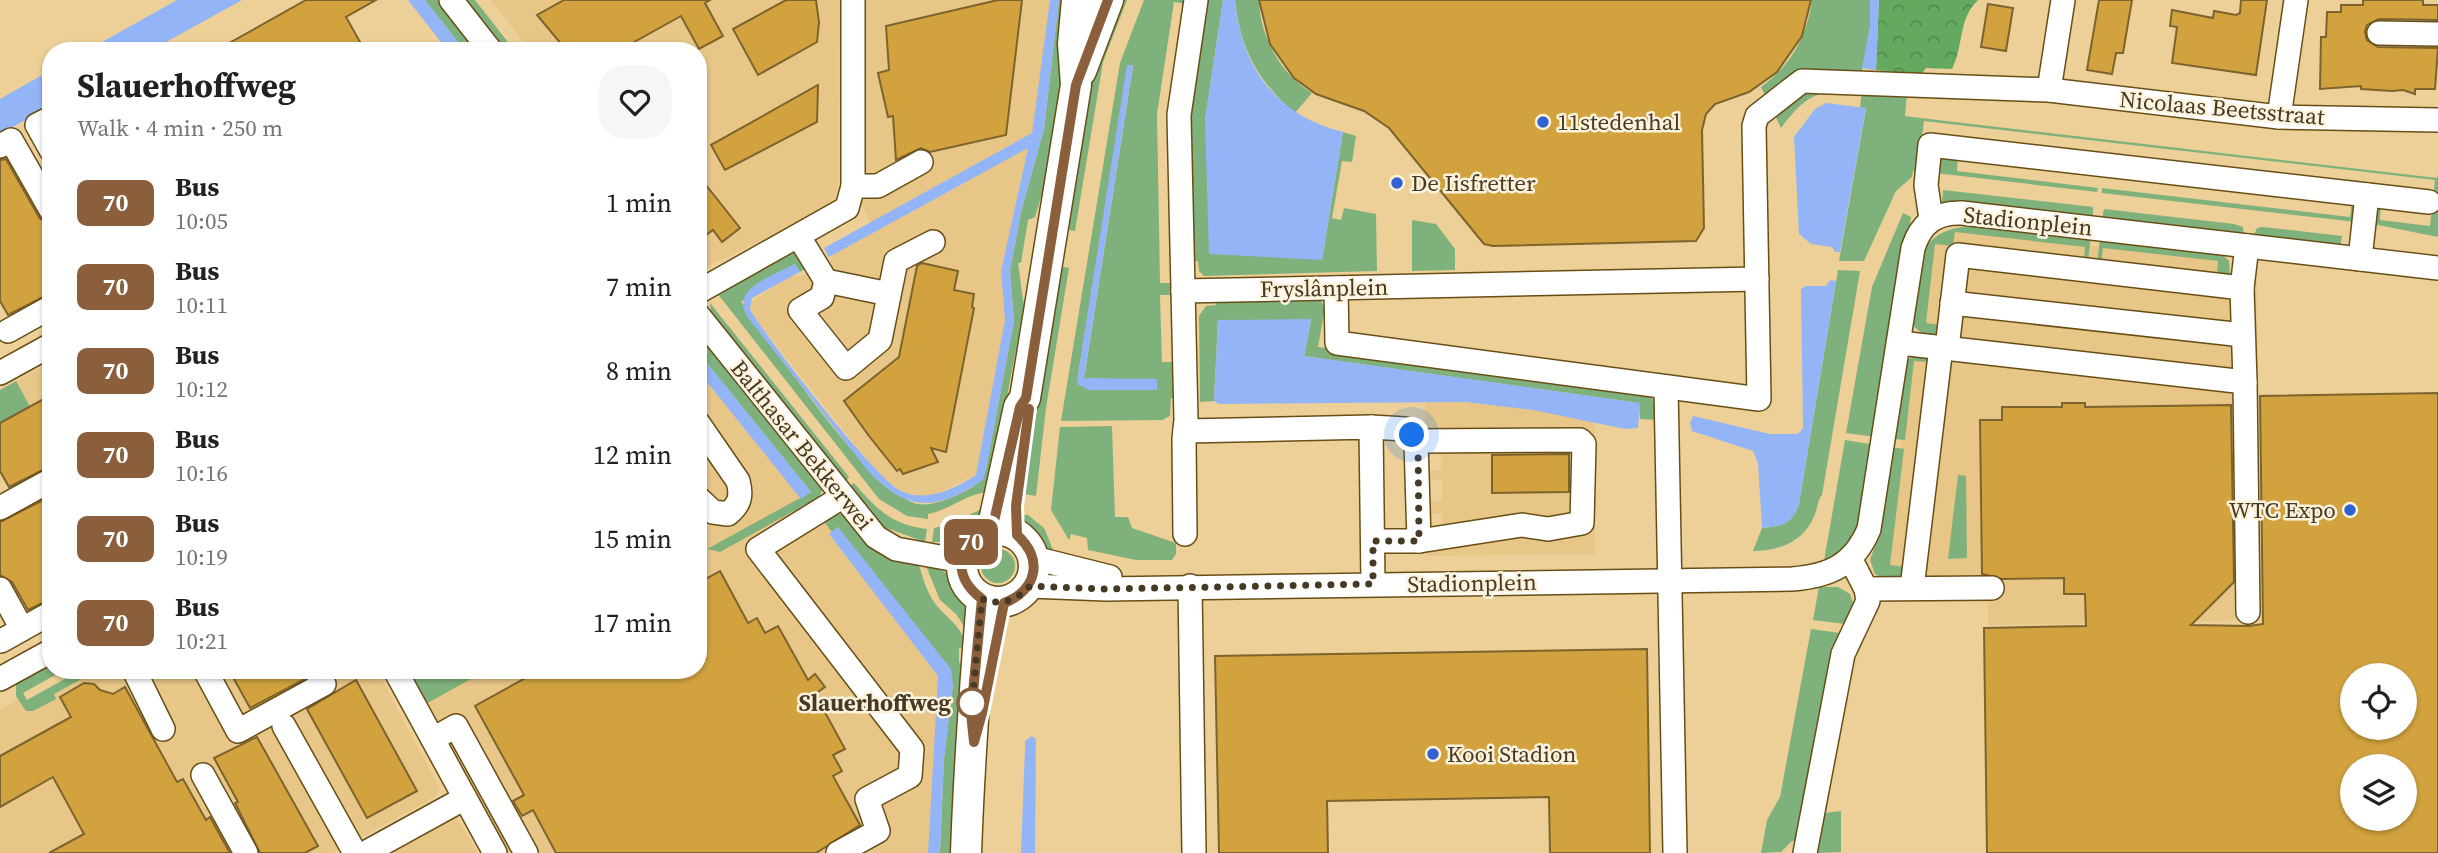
<!DOCTYPE html>
<meta charset="utf-8">
<style>
:root{--surface:#fff;--page:#f6f6f6;--text:#202124;--muted:#757577}
body{margin:0;font-family:"Source Serif 4",serif;background:var(--page);color:var(--text);height:100vh;display:flex;flex-direction:column;font-size:26px;white-space:nowrap}
*{box-sizing:border-box;margin:0}
p{font-size:23px;color:var(--muted)}
.icon{flex:none;width:38px;height:38px;fill:none;stroke:currentColor;stroke-width:2;stroke-linecap:round;stroke-linejoin:round}
.map{position:relative;flex:1;overflow:hidden}
.side{position:absolute;left:42px;top:42px;width:665px;height:637px;display:flex;flex-direction:column;background:var(--surface);border-radius:28px;box-shadow:0 2px 5px #0004}
.side>*{flex:none}
.badge{padding:0 14px;border-radius:10px;font-size:24px;line-height:46px}
.tools{position:absolute;left:2340px;top:663px;display:grid;gap:14px}
.tools a{display:grid;place-items:center;width:77px;height:77px;border-radius:50%;background:var(--surface);box-shadow:0 2px 5px #0004;font-size:35px}
.you{position:absolute;width:35px;height:35px;margin:-18px;border:5px solid #fff;border-radius:50%;background:#1a73e8;box-shadow:0 0 0 10px #1a73e833}
.map>.badge{position:absolute;translate:-50% -50%;box-shadow:0 0 0 4px #fff}
.round{display:grid;place-items:center;flex:none;width:74px;height:74px;border-radius:28px;background:var(--page)}
.overview{display:flex;align-items:center;justify-content:space-between;height:119px;padding:0 35px}
h1{font-size:33px;font-weight:700;line-height:52px}
ul{padding:0;list-style:none}
li{display:flex;align-items:center;gap:21px;height:84px;padding:0 35px}
li div{flex:1}
li b{display:block;font-size:26px}
li em{font-style:normal}
li .badge{min-width:77px;font-weight:700;text-align:center}
.map>svg:first-child{display:block}
.built{fill:#e7c687}
.grass{fill:#7fb17c;fill-rule:evenodd}
.forest{fill:url(#forest-crowns)}
.water{fill:#93b5f7}
.building{fill:#d1a23e;stroke:#7d632d;stroke-width:2;fill-rule:evenodd}
.lines{fill:none;stroke-linecap:round;stroke-linejoin:round}
.minor-casing{stroke:#684e16;stroke-width:26}
.major-casing{stroke:#684e16;stroke-width:33}
.minor{stroke:#fff;stroke-width:23}
.major{stroke:#fff;stroke-width:30}
.line-casing{stroke:#fff;stroke-width:16}
.line{stroke:#8b5e3c;stroke-width:10}
.walk{stroke:#463a24;stroke-width:7;stroke-dasharray:0 12.6}
.poi-dot{fill:#3062d1;stroke:#fff3dd;stroke-width:2.5}
.stop-dot{fill:#fff;stroke:#8b5e3c;stroke-width:3.5}
.labels{text-anchor:middle;dominant-baseline:central;stroke-width:5;stroke-linejoin:round;paint-order:stroke}
.street-label{font-size:23px;fill:#463a24;stroke:#fff3dd}
.poi-label{font-size:23px;fill:#463a24;stroke:#fff3dd;text-anchor:start}
.stop-label{font-size:23px;font-weight:bold;fill:#463a24;stroke:#fff3dd;text-anchor:end}
</style>
<div class="map">
<svg width="2438" height="853" viewBox="0 0 2438 853">
<defs>
<pattern id="forest-crowns" width="20" height="18" patternUnits="userSpaceOnUse" patternTransform="scale(1.75)"><rect width="20" height="18" fill="#63aa60"/><path d="M2 6a3 3 0 1 1 6 0M12 15a3 3 0 1 1 6 0" fill="none" stroke="#538b4f"/></pattern>
</defs>
<rect width="100%" height="100%" fill="#edd098"/>
<!-- built -->
<g class="built">
<polygon points="491,0 840,0 839,180 835,201 808,218 702,269 698,265 698,51 530,51"/>
<polygon points="864,0 1050,0 1032,133 871,222 860,204 864,157"/>
<polygon points="1028,148 1001,271 1005,320 976,475 930,497 901,492 873,467 754,317 749,303 792,276 802,276 830,260 834,254"/>
<polygon points="1954,230 2224,261 2222,277 2257,280 2259,620 1988,625 1988,579 1886,579 1911,358 1929,360 1922,325 1932,241"/>
<polygon points="51,362 51,445 16,381"/>
<polygon points="698,371 800,497 796,500 818,528 825,523 832,532 829,534 938,676 928,853 506,853 405,670 698,670"/>
<polygon points="1465,402 1533,410 1594,421 1595,554 1427,556 1427,528 1442,528 1442,514 1427,513 1427,502 1442,501 1442,480 1426,479 1426,471 1442,470 1441,450 1426,451 1425,403"/>
<polygon points="81,670 377,670 440,789 435,797 333,853 0,853 0,710 25,696 28,700"/>
<polygon points="456,817 478,853 386,853 451,818"/>
</g>
<!-- grass -->
<g class="grass">
<polygon points="425,0 439,0 479,51 465,51"/>
<polygon points="463,0 475,0 515,51 503,51"/>
<path d="M1059 0H1071L1054 154 1035 217 1028 220 1021 263H1018L1024 307 989 492C967 493 950 510 928 514V519L907 516 879 499 717 293 795 250 806 268 800 272 795 264 741 302C778 351 862 482 914 503 930 509 960 495 974 486 978 482 983 474 986 469L1014 321 1010 271 1021 212 1044 129Z"/>
<polygon points="1113,0 1127,0 1103,62 1075,231 1063,229 1086,97"/>
<path d="M1144 0H1189L1188 4 1174 2 1157 114 1160 283H1175V295H1160L1162 362H1177V398H1171L1170 416 1162 420 1061 421 1120 63ZM1128 65 1133 66 1084 379H1157L1156 390H1089L1078 375Z"/>
<polygon points="1208,0 1223,0 1205,120 1322,260 1343,132 1356,136 1352,162 1342,161 1332,218 1341,220 1344,208 1376,214 1377,271 1204,276 1199,271 1198,261 1192,261 1190,122"/>
<path d="M1235 0H1259C1260 37 1280 73 1312 93L1295 113C1258 81 1240 49 1235 0Z"/>
<path d="M1812 0H1870V27L1859 88C1818 91 1806 94 1781 128L1761 87C1791 65 1807 37 1812 0Z"/>
<polygon points="1862,92 1907,94 1905,116 1912,117 2437,178 2438,175 2438,237 2373,224 2376,208 2381,206 2380,220 2430,226 2435,180 1924,121 1918,171 1913,171 1912,177 1896,191 1864,261 1839,261 1866,109 1860,107"/>
<polygon points="1943,156 1958,157 1957,171 2098,188 2097,192 1935,173"/>
<polygon points="2102,188 2350,217 2352,202 2355,204 2356,222 2102,193"/>
<polygon points="1943,190 2093,207 2093,219 1942,202"/>
<polygon points="2104,209 2234,224 2243,227 2244,236 2102,219"/>
<polygon points="1903,213 1911,217 1876,437 1846,433 1872,287"/>
<polygon points="1412,220 1436,224 1455,249 1455,270 1412,271"/>
<path d="M1976 226 2091 238 2088 260 2084 261 2085 247 1955 232 1953 246 1935 244 1926 323 1940 325 1936 336 1924 335 1911 324C1920 270 1910 228 1976 226Z"/>
<polygon points="2263,227 2342,236 2340,248 2253,237 2257,228"/>
<polygon points="2100,239 2222,254 2229,261 2230,274 2217,276 2218,261 2103,248 2101,263 2097,262"/>
<polygon points="1058,266 1069,268 1046,408 1036,496 1024,494 1034,408"/>
<path d="M1838 270 1860 271 1822 495C1818 499 1818 507 1815 514 1805 541 1780 551 1753 551L1762 528C1782 527 1793 523 1799 504Z"/>
<polygon points="1320,299 1325,308 1318,347 1638,392 1653,399 1657,420 1640,419 1639,403 1304,356 1311,320 1218,320 1214,401 1200,402 1199,316 1206,306 1216,305 1216,300"/>
<polygon points="710,303 849,477 845,483 711,313"/>
<polygon points="698,330 823,489 819,497 720,552 707,549 811,492 698,352"/>
<polygon points="1916,355 1929,359 1929,362 1914,361 1905,440 1893,439 1905,361"/>
<polygon points="16,381 51,445 51,466 9,489 0,473 0,390"/>
<polygon points="1112,426 1115,517 1128,517 1132,528 1176,543 1176,554 1172,560 1136,560 1088,550 1087,538 1071,534 1069,540 1051,510 1060,427"/>
<path d="M1845 440 1875 445C1868 483 1865 543 1824 561Z"/>
<polygon points="1892,447 1904,449 1890,565 1905,567 1901,578 1884,579 1875,574 1870,560 1880,531"/>
<polygon points="1958,475 1966,476 1967,558 1948,559"/>
<path d="M854 483C876 509 892 525 927 529L925 542 881 526 848 487Z"/>
<path d="M986 507V518C969 535 956 542 932 542L934 528 950 524Z"/>
<path d="M842 514C874 546 869 557 919 565 923 578 926 590 934 602 946 619 962 624 966 647L959 648V663L964 664V670L950 853H940L944 759 953 684 838 527 832 532 825 523 817 527 833 515Z"/>
<path d="M1022 515H1028L1044 528 1054 552H1043C1033 541 1024 529 1022 515Z"/>
<circle cx="998" cy="566" r="17"/>
<path d="M926 566C967 574 969 599 969 634L956 614 940 600Z"/>
<polygon points="1819,587 1838,587 1850,594 1854,606 1845,624 1813,620"/>
<polygon points="1811,629 1840,633 1834,649 1797,843 1792,841 1781,852 1761,853 1767,820 1780,797"/>
<polygon points="51,662 51,670 64,670 23,693 27,700 81,670 98,670 54,694 56,699 33,711 26,711 16,696 16,684"/>
<polygon points="405,670 487,670 424,705"/>
<polygon points="1841,811 1841,852 1817,853 1824,813"/>
</g>
<!-- forest -->
<path class="forest" d="M1879 0H1978C1958 19 1964 45 1952 69L1926 68 1921 75 1876 70Z"/>
<!-- water -->
<g class="water">
<polygon points="177,0 242,0 150,51 86,51"/>
<polygon points="408,0 425,0 465,51 448,51"/>
<path d="M1050 0H1059L1044 129 1021 212 1010 271 1014 321 986 469 983 480C937 511 908 513 868 471L749 319C727 289 773 276 795 264L800 272 752 298 750 309C765 337 877 481 901 491 926 503 955 489 976 475L1005 320 1001 271 1028 148 829 257 824 248 1032 133Z"/>
<path d="M1223 0H1235C1241 67 1276 115 1343 132L1322 260 1209 254 1205 120Z"/>
<polygon points="1870,0 1879,0 1876,70 1862,68 1870,27"/>
<polygon points="1127,65 1133,65 1084,378 1157,379 1157,390 1089,390 1077,384 1078,375"/>
<polygon points="51,70 51,106 0,134 0,99"/>
<polygon points="1826,103 1866,108 1840,252 1835,252 1832,247 1811,244 1799,234 1794,137 1815,109"/>
<path d="M1830 280 1836 281 1799 504C1793 523 1782 527 1762 528L1758 463 1753 451 1692 431 1690 423 1693 416 1770 434H1798L1803 428 1801 289 1805 286H1826Z"/>
<polygon points="1311,319 1304,356 1640,403 1638,428 1625,429 1533,410 1465,402 1219,404 1214,401 1218,320"/>
<polygon points="698,352 811,492 801,499 698,371"/>
<polygon points="838,527 951,669 953,684 944,759 940,853 928,853 938,676 829,534"/>
<polygon points="1032,736 1036,739 1035,853 1021,853 1025,748 1025,741"/>
</g>
<!-- building -->
<g class="building">
<polygon points="306,0 376,0 346,17 365,51 215,51"/>
<polygon points="564,0 710,0 705,3 723,36 699,49 681,16 618,51 567,51 537,15"/>
<polygon points="786,0 816,0 819,22 817,42 758,75 733,29"/>
<polygon points="998,0 1022,0 1006,135 930,152 921,148 896,160 893,116 888,117 878,73 889,70 886,26"/>
<polygon points="1259,0 1811,0 1802,36 1777,72 1749,92 1715,104 1706,114 1702,130 1704,228 1696,241 1493,246 1484,244 1389,128 1364,111 1316,94 1294,78 1270,44"/>
<polygon points="2099,0 2132,0 2123,53 2116,53 2112,74 2087,70"/>
<polygon points="2241,0 2267,0 2256,75 2172,63 2177,27 2170,26 2172,10 2213,18 2214,11 2236,15 2240,13"/>
<polygon points="2363,0 2423,0 2423,5 2438,5 2438,20 2379,19 2367,25 2365,32 2367,40 2378,47 2438,48 2435,89 2415,89 2415,94 2403,90 2392,91 2361,89 2361,86 2320,89 2321,37 2326,37 2327,12 2341,12 2341,5 2363,5"/>
<polygon points="1988,4 2013,8 2006,51 1981,47"/>
<polygon points="818,85 817,122 725,170 711,145"/>
<polygon points="6,159 39,217 51,228 51,293 8,315 0,301 0,160"/>
<polygon points="698,175 740,228 722,242 713,230 698,241"/>
<polygon points="922,263 958,271 954,290 974,294 972,307 974,308 946,452 931,448 938,462 903,474 900,469 897,471 869,436 844,401 899,357 917,266"/>
<path d="M2438 393V853H1987L1984 628 2086 626 2085 594H2064V578L2002 579 1982 574 1980 420H2002V407H2062V403H2085V407L2231 405 2234 582 2191 625 2249 626 2263 624 2260 396ZM2352 676H2404V728H2352ZM2352 766H2404V819H2352Z"/>
<polygon points="51,395 51,466 9,487 0,471 0,423"/>
<polygon points="1569,454 1569,492 1492,493 1492,455"/>
<polygon points="51,496 51,599 28,610 12,582 0,575 0,522"/>
<polygon points="720,571 748,623 757,618 765,633 778,626 808,680 815,674 825,687 815,694 845,749 833,755 842,771 833,776 860,825 816,853 556,853 533,810 522,816 513,801 524,795 475,706 540,670 698,670 698,583"/>
<polygon points="1647,649 1650,853 1550,853 1549,797 1327,801 1328,853 1219,853 1215,656"/>
<polygon points="229,670 303,670 305,679 250,708"/>
<polygon points="356,680 417,791 367,818 307,709"/>
<polygon points="84,683 94,684 100,690 113,694 125,687 177,782 183,779 206,820 210,817 230,853 49,853 84,834 53,777 0,807 0,756 71,717 60,697"/>
<polygon points="257,737 318,846 305,853 260,853 235,803 238,802 214,758"/>
</g>
<g class="lines">
<!-- minor casing -->
<g class="minor-casing">
<g id="minor">
<polyline points="451,0 491,51"/>
<polyline points="2379,33 2438,34"/>
<polyline points="2049,90 2063,0"/>
<polyline points="2279,117 2296,0"/>
<polyline points="51,118 37,125 51,150"/>
<polyline points="0,146 11,140 51,210"/>
<polyline points="853,186 878,186 921,162"/>
<polyline points="1931,219 1926,185 1930,145 2429,202"/>
<polyline points="799,237 826,281 889,294"/>
<polyline points="2360,259 2367,195"/>
<polyline points="826,281 822,297 800,310 846,368 880,340 896,261 933,242"/>
<polyline points="1336,288 1337,343 1759,399 1754,126 1757,116 1802,81 2049,90 2279,117 2438,120"/>
<polyline points="1183,291 1757,279"/>
<polyline points="698,292 847,208 853,186 853,0"/>
<polyline points="1952,303 2243,335"/>
<polyline points="698,315 876,537 896,549 962,561"/>
<polyline points="8,331 51,307"/>
<polyline points="1900,343 2245,382 2242,288 2247,246"/>
<polyline points="1947,348 1958,255 2242,288"/>
<polyline points="0,373 51,345"/>
<polyline points="2245,382 2248,612"/>
<polyline points="1666,387 1675,853"/>
<path d="M698 423 738 481C742 496 740 504 728 514L713 512 698 498"/>
<polyline points="1371,427 1405,429 1416,441 1419,541 1373,541"/>
<polyline points="1185,431 1371,427 1373,584"/>
<polyline points="1416,441 1580,440 1584,444 1582,523 1548,529 1522,525 1419,541"/>
<polyline points="0,508 51,480"/>
<polyline points="1185,534 1184,439 1186,420 1179,115 1196,0"/>
<polyline points="1034,558 1110,577"/>
<path d="M1030 586 1106 589 1792 579C1830 576 1854 565 1869 529L1913 248C1921 223 1936 212 1962 213L2438 268"/>
<polyline points="1190,586 1194,853"/>
<polyline points="1912,588 1941,347"/>
<polyline points="0,589 22,629"/>
<polyline points="1866,589 1992,588"/>
<polyline points="1,641 51,613"/>
<polyline points="134,670 163,729"/>
<polyline points="205,670 238,731 324,684 317,672 320,670"/>
<polyline points="395,670 495,853"/>
<polyline points="0,679 51,651"/>
<polyline points="284,726 355,853"/>
<polyline points="433,739 456,726 526,853"/>
<polyline points="203,775 246,853"/>
<polyline points="365,853 465,798"/>
<polyline points="838,853 878,831 867,799 910,776 912,749 758,549 842,497"/>
<polyline points="1805,853 1843,654 1868,601 1866,589 1851,560"/>
</g>
</g>
<!-- major casing -->
<g class="major-casing">
<g id="major">
<polyline points="1081,71 1108,0"/>
<circle cx="998" cy="566" r="36"/>
<polyline points="992,530 1019,407 1025,398 1076,85 1073,44 1077,0"/>
<path d="M966 853C969 768 975 684 982 599"/>
</g>
</g>
<!-- minor -->
<use href="#minor" class="minor"/>
<!-- major -->
<use href="#major" class="major"/>
</g>
<g class="lines">
<!-- line casing -->
<g class="line-casing">
<path id="line" d="M1029 409 1016 506 1017 535C1044 559 1037 590 1004 603L982 713 974 742 971 713 982 599C951 576 956 544 992 530L1020 407 1026 398 1076 85 1108 0"/>
</g>
<!-- line -->
<use href="#line" class="line"/>
<!-- walk -->
<path class="walk" d="M972 703 971 713 982 599C1002 606 1015 601 1030 586L1107 589 1373 584V541H1419L1418 446 1412 435"/>
</g>
<!-- markers -->
<g class="poi-dot">
<circle cx="1543" cy="122" r="7"/>
<circle cx="1397" cy="183" r="7"/>
<circle cx="2350" cy="510" r="7"/>
<circle cx="1433" cy="754" r="7"/>
</g>
<circle class="stop-dot" cx="972" cy="703" r="14"/>
<g class="labels">
<!-- street labels -->
<g class="street-label">
<text transform="translate(2222 108) rotate(5)">Nicolaas Beetsstraat</text>
<text transform="translate(2028 221) rotate(6)">Stadionplein</text>
<text transform="translate(1324 288) rotate(-1)">Fryslânplein</text>
<text transform="translate(802 445) rotate(51)">Balthasar Bekkerwei</text>
<text transform="translate(1472 583) rotate(-1)">Stadionplein</text>
</g>
<!-- poi labels -->
<g class="poi-label">
<text x="1557" y="122">11stedenhal</text>
<text x="1411" y="183">De Iisfretter</text>
<text x="2336" y="510" text-anchor="end">WTC Expo</text>
<text x="1447" y="754">Kooi Stadion</text>
</g>
<!-- stop labels -->
<g class="stop-label">
<text x="951" y="703">Slauerhoffweg</text>
</g>
</g>
</svg>
<div class="tools">
<a><svg class="icon" aria-label="locate" viewBox="0 0 24 24"><circle cx="12" cy="12" r="6"/><path d="M12 2v4M12 18v4M2 12h4M18 12h4"/></svg></a>
<a><svg class="icon" aria-label="layers" viewBox="0 0 24 24"><path d="M12 4l9 5-9 5-9-5zM3 14l9 5 9-5"/></svg></a>
</div>
<div class="you" style="left:1412px;top:435px"></div>
<b class="badge" style="left:971px;top:542px;background:#8b5e3c;color:#fff">70</b>
<section class="side">
<div class="overview"><div><h1>Slauerhoffweg</h1><p>Walk · 4 min · 250 m</p></div><a class="round"><svg class="icon" aria-label="heart" viewBox="0 0 24 24"><path d="M12 20l-8-8c-3-5 5-10 8-4 3-6 11-1 8 4z"/></svg></a></div>
<ul>
<li><span class="badge" style="background:#8b5e3c;color:#fff">70</span><div><b>Bus</b><p>10:05</p></div><em>1 min</em></li>
<li><span class="badge" style="background:#8b5e3c;color:#fff">70</span><div><b>Bus</b><p>10:11</p></div><em>7 min</em></li>
<li><span class="badge" style="background:#8b5e3c;color:#fff">70</span><div><b>Bus</b><p>10:12</p></div><em>8 min</em></li>
<li><span class="badge" style="background:#8b5e3c;color:#fff">70</span><div><b>Bus</b><p>10:16</p></div><em>12 min</em></li>
<li><span class="badge" style="background:#8b5e3c;color:#fff">70</span><div><b>Bus</b><p>10:19</p></div><em>15 min</em></li>
<li><span class="badge" style="background:#8b5e3c;color:#fff">70</span><div><b>Bus</b><p>10:21</p></div><em>17 min</em></li>
</ul>
</section>
</div>
